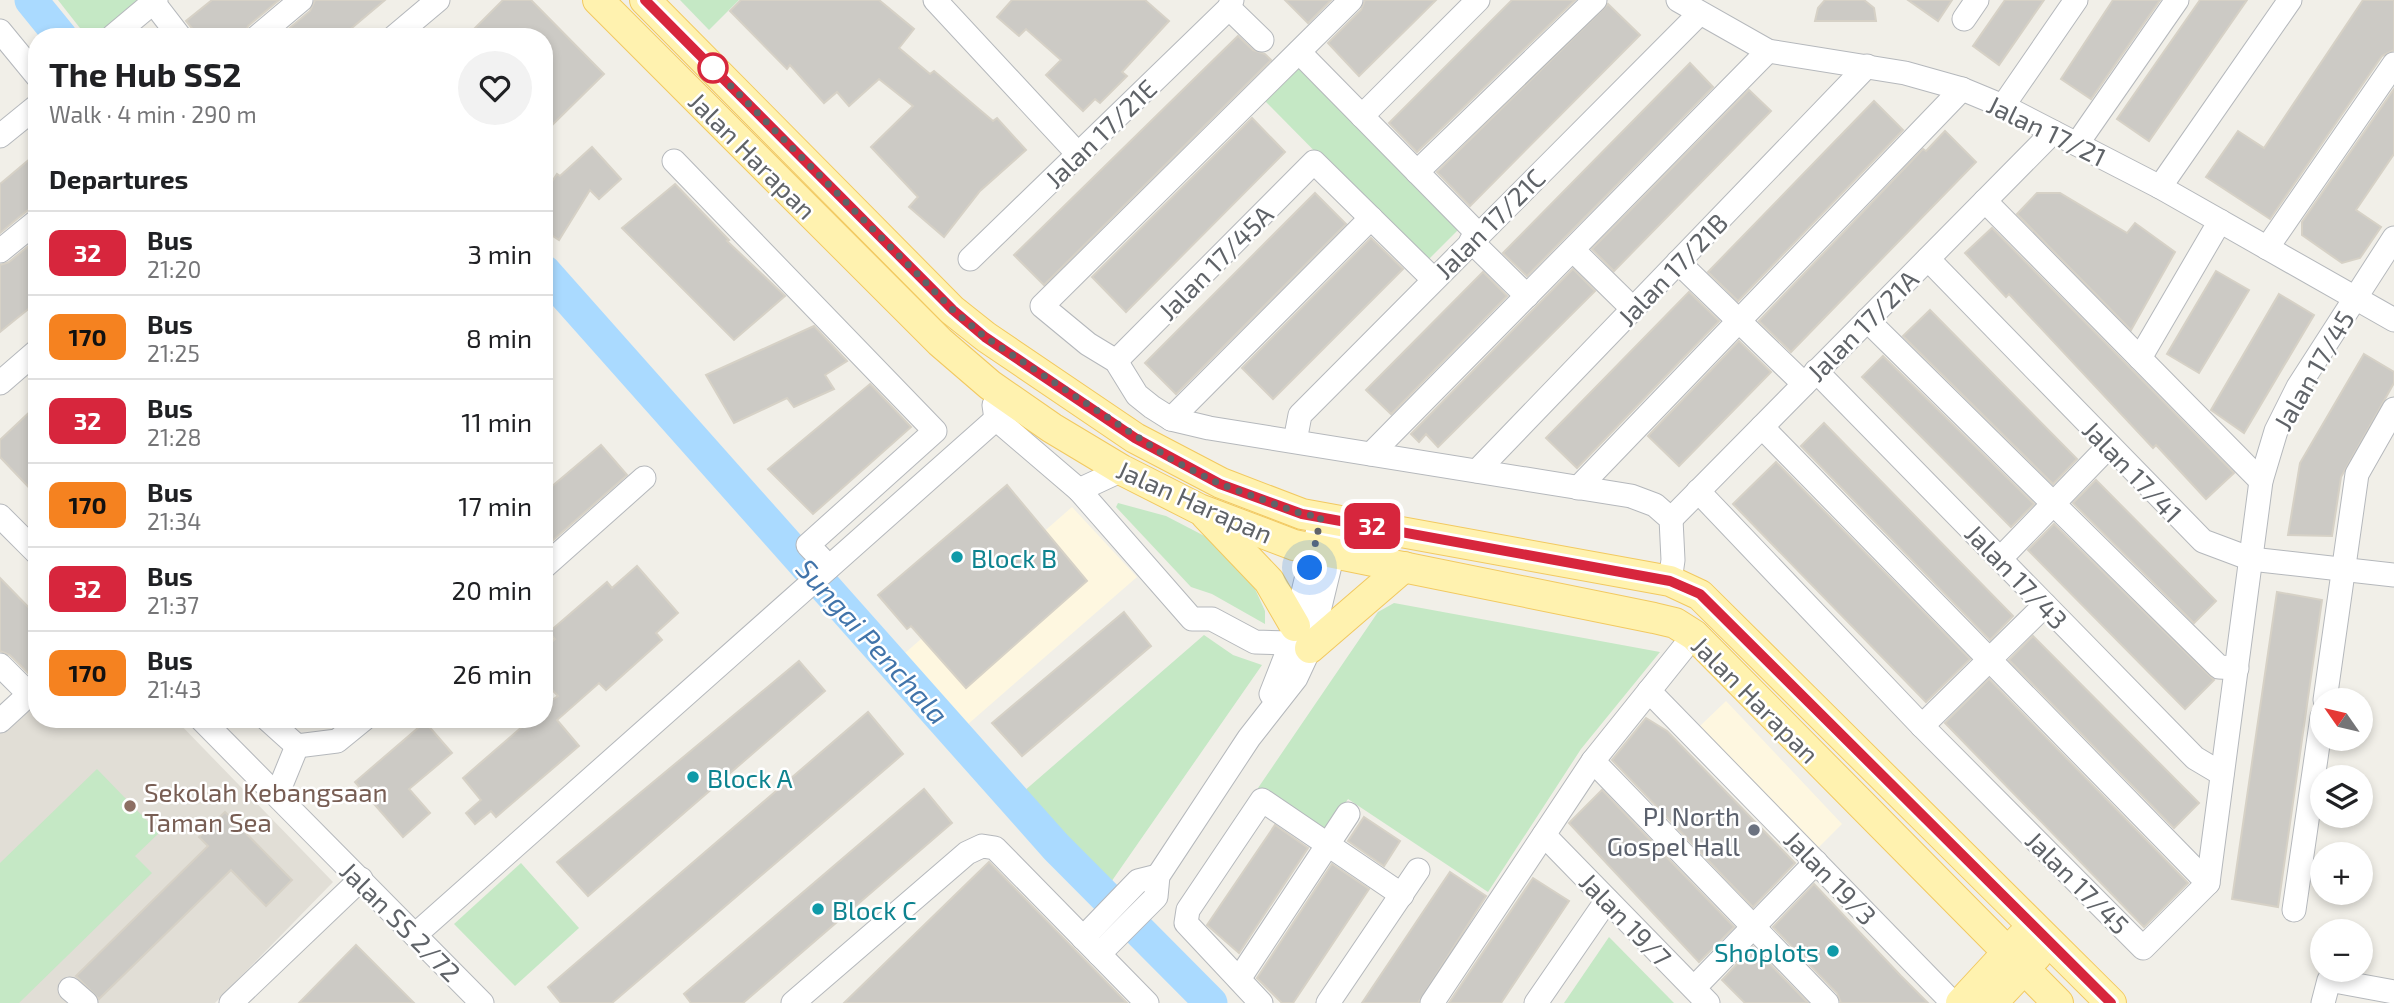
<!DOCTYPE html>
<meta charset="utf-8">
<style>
:root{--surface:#fff;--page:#f2f2f2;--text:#202124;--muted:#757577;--line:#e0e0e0}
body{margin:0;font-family:"Exo 2",sans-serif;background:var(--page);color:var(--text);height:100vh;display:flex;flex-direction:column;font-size:26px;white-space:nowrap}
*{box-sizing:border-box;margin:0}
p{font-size:23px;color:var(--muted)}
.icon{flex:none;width:38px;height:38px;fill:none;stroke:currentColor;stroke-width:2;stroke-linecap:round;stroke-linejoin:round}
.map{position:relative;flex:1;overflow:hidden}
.panel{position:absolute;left:28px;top:28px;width:525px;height:700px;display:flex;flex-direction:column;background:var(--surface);border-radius:28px;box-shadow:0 4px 10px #0003}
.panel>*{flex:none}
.badge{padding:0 14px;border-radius:10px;font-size:24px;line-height:46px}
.needle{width:46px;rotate:304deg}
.tools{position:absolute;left:2310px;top:688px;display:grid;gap:14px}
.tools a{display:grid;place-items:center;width:63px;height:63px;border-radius:50%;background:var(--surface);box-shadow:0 4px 10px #0003;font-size:35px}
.you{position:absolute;width:35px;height:35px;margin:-18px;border:5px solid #fff;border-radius:50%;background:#1a73e8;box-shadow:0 0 0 10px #1a73e833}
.map>.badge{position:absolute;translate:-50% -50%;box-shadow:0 0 0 4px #fff}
h2{padding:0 21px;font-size:26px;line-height:63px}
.round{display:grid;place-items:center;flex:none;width:74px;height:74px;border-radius:37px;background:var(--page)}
.head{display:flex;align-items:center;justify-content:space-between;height:119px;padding:0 21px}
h1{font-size:33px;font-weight:700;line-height:52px}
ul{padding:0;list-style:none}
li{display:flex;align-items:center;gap:21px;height:84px;padding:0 21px;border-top:2px solid var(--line)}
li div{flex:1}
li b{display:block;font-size:26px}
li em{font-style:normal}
li .badge{min-width:77px;font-weight:700;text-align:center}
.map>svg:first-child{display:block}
.commercial{fill:#fef7e0}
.education{fill:#e1ded6}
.green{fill:#c5e8c5}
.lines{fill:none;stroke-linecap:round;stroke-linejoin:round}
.river{stroke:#aadaff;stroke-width:33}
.building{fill:#cccac5;stroke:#d6d1c6;stroke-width:2}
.minor-casing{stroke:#b5b8bc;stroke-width:25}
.major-casing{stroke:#f2c960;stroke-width:32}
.minor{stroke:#fff;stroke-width:23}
.major{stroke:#fff2af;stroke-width:30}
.line-casing{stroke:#fff;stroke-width:16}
.line{stroke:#d7263d;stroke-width:10}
.walk{stroke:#5f6368;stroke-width:7;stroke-dasharray:0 12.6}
.stop-dot{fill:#fff;stroke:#d7263d;stroke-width:3.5}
.culture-dot{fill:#0f9aa8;stroke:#fff;stroke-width:2.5}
.education-dot{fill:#8d6e63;stroke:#fff;stroke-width:2.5}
.worship-dot{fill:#6b7280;stroke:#fff;stroke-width:2.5}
.labels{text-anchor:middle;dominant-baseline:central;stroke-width:5;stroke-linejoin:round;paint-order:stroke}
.street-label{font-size:26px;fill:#5f6368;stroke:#fff}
.culture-label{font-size:26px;fill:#0d838f;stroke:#fff;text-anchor:start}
.education-label{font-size:26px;fill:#785e54;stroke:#fff;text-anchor:start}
.worship-label{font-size:26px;fill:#5b616d;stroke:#fff;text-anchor:end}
.water-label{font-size:28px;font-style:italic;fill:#4174aa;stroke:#fff}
</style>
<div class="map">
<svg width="2394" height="1003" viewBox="0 0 2394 1003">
<rect width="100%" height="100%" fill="#f1efe8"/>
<!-- commercial -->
<g class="commercial">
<polygon points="1072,507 1137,577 967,725 905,653"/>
<polygon points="1726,701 1842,824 1816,850 1700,726"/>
</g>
<!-- education -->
<polygon class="education" points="37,695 37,719 175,719 333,882 215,1003 0,1003 0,731"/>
<!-- green -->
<g class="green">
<polygon points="58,0 137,0 94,37 87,37"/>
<polygon points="680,0 739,0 709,30"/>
<polygon points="1299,63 1461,227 1425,263 1263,99"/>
<polygon points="1118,503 1166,516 1218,543 1251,580 1265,611 1265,624 1212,594 1191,587 1116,507"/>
<polygon points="1394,603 1660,652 1581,749 1488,892 1348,799 1325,834 1258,788 1378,612"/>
<polygon points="1204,635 1233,655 1262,665 1109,885 1023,792"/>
<polygon points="97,769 159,833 135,856 152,873 19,1003 0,1003 0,863"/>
<polygon points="521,863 579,928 515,986 454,924"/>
<polygon points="1609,937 1674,1003 1564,1003"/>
</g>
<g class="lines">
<!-- river -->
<g class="river">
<polyline points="31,0 61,37"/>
<polyline points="544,271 1056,847 1211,1003"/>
</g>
</g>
<!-- building -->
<g class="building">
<polygon points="212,0 279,0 248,26 243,37 199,37 186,21"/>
<polygon points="315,0 385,0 341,37 279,37 310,11"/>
<polygon points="503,0 531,0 604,74 544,133 544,37 466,37"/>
<polygon points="741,0 879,0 914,29 899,48 930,74 934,71 993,121 997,118 1026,150 980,191 944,237 909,207 918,197 871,147 913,106 879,79 849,106 837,92 824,103 790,65 787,69 730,11"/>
<polygon points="1012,0 1145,0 1169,21 1122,72 1127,76 1100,103 1095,99 1083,111 1046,75 1061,60 1026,29 1019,36 997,17"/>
<polygon points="1285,0 1331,0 1308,23"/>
<polygon points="1365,0 1436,0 1359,76 1328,43 1361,10"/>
<polygon points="1512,0 1575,0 1417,152 1389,123"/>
<polygon points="1825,0 1864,0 1874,8 1876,21 1815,21 1818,8"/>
<polygon points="1908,0 1952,0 1938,21"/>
<polygon points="2005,0 2044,0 1999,65 1973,46"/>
<polygon points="2113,0 2160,0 2091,99 2061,79"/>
<polygon points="2200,0 2247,0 2149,141 2117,119"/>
<polygon points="2363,0 2394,0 2394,50 2382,56 2270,219 2206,177 2238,131 2264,148"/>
<polygon points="1608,4 1640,35 1470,206 1437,172"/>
<polygon points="1238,36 1253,50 1265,54 1271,60 1044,285 1014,255"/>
<polygon points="1690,63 1713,87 1527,276 1503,253"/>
<polygon points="2394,89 2394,154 2356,210 2381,227 2360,258 2342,263 2302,235 2302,222"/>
<polygon points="1749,90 1771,111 1614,271 1592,249"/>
<polygon points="1874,101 1903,130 1738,301 1708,272"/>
<polygon points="1252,118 1285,152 1126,312 1092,277"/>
<polygon points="1945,131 1976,162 1791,352 1759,321 1923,149 1926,151"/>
<polygon points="592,147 621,179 599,199 590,190 559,240 544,230 544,194 557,174 560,176"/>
<polygon points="37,153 37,207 28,210 0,233 0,184"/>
<polygon points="675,184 729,240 727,241 785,296 734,340 622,228"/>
<polygon points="1315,193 1346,224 1176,394 1145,363"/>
<polygon points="2037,193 2060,193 2127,233 2135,223 2175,252 2131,330 2017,214"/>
<polygon points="1992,228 2234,473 2206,499 2156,445 2153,448 2009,294 2006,297 1965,253"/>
<polygon points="1371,238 1403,269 1273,399 1242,368"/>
<polygon points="37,239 37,302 0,332 0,265 9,262"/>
<polygon points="1573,269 1595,291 1438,447 1426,434 1419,442 1411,434"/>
<polygon points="2216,271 2249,290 2199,373 2167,354"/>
<polygon points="1483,272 1507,296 1391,414 1366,390"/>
<polygon points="1689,292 1719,321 1577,468 1546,438"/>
<polygon points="2279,294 2314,315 2244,433 2211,410"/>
<polygon points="1930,310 2077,459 2053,484 1903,336"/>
<polygon points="814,326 847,361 825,375 834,389 794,407 787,398 734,423 706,375"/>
<polygon points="1739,341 1771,372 1679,466 1648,436"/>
<polygon points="2364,354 2394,372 2394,383 2341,477 2332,536 2288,535 2300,463"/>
<polygon points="1883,356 2034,504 2011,527 1862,377"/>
<polygon points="870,384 911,427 813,514 768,469"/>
<polygon points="37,405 37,496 0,457 0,440"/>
<polygon points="1824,423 2013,616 1990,640 1801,446"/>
<polygon points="601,445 627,475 544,548 544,493"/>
<polygon points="1776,462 1970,659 1926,702 1733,504"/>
<polygon points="2096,480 2216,601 2194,623 2073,503"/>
<polygon points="1007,485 1087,581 966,688 911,626 907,629 878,595"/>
<polygon points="2054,524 2214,680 2185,709 2028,550"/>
<polygon points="637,566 678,613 656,633 662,640 606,690 599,683 557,720 579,746 496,817 491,811 475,824 466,813 481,800 463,778 531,719 544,719 544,705 558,696 544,681 544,648 555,639 549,632 607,582 612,588"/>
<polygon points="0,578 37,616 37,673 30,675 10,655 0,651"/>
<polygon points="2277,592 2322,600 2278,907 2232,899"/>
<polygon points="1124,612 1151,646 1022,756 992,723"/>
<polygon points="2033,636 2199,803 2174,828 2009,660"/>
<polygon points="799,661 825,691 588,896 557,862"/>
<polygon points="1989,679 2188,883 2144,927 1945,723"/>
<polygon points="868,712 903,754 612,1003 561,1003 548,987"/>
<polygon points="1646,718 1667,731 1795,863 1753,907 1612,760"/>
<polygon points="425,722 452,753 409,789 430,813 403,837 355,782"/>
<polygon points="924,789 952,823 743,1003 691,1003 684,994"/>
<polygon points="1602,790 1734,927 1699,962 1569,823"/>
<polygon points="225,812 292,880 266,906 231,870 99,999 76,976 208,846 199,837"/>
<polygon points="1364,817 1400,841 1384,866 1348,841"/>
<polygon points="1275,825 1308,848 1239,953 1207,925"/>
<polygon points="989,862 1127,1003 844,1003"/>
<polygon points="1332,864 1369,889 1293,1003 1282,1003 1257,978"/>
<polygon points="1450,872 1486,896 1418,1003 1362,1003"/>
<polygon points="1533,878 1569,901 1501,1003 1449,1003"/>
<polygon points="1814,884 1901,976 1928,1003 1841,1003 1837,993 1773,927"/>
<polygon points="356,945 414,1003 299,1003"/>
<polygon points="1753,947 1808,1003 1745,1003 1722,980"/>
</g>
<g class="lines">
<!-- minor casing -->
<g class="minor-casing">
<g id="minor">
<polyline points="935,0 1078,154"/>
<polyline points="1351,0 1042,306 1088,344 1116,361 1137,395 1152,407 1171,419 1209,428 1631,496 1655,505 1671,519 1673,560 1670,581"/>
<polyline points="1678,0 1768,51 1905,73 1962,89 2003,106 2160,187 2394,320"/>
<polyline points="153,2 180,37"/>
<polyline points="1229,8 1262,40"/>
<polyline points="1964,19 1977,0"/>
<polyline points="0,31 37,76"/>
<polyline points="113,36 156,0"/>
<polyline points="257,37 301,0"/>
<polyline points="394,37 438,0"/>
<polyline points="1299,52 1478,234"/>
<polyline points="2003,106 2076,0"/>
<polyline points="1362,116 1478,0"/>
<polyline points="0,136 37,106"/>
<polyline points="2077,144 2177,0"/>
<polyline points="674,161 935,431 808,545 829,567"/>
<polyline points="1417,172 1595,0"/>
<polyline points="2160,187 2290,0"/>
<polyline points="1985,201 2261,481"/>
<polyline points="1471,241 1527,296"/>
<polyline points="2267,248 2394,64"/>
<polyline points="1573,250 1633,309"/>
<polyline points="0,251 37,221"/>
<polyline points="970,259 1229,8 1232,0"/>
<polyline points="1928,259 2203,541 2251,559 2394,575"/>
<polyline points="1678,262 1804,384"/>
<polyline points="1867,320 2219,667 2237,668"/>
<polyline points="2140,358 2220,221"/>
<polyline points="1116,361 1314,162 1433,279"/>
<polyline points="1816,371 2195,758 2222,774"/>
<polyline points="0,383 37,351"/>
<polyline points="994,405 996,419 1079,490 1192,619 1212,619 1255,642 1291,643"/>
<polyline points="1171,419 1371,218"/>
<polyline points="1762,427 2208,883"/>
<polyline points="1295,441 1300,415 1699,14"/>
<polyline points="1371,454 1768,51"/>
<polyline points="1477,471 1867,66"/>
<polyline points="1578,488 1962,89"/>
<polyline points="1079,490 1122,470"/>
<polyline points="1698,491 1922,726 2143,948 2208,883 2261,481 2276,431 2298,387 2394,238"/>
<polyline points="0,516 37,553"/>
<polyline points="1671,519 2053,132"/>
<polyline points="2000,559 2109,446"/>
<polyline points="544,567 644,478"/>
<polyline points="0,665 29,694"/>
<polyline points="1649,691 1953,1003"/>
<polyline points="1271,694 1291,643 1321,517"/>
<polyline points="2325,700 2357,474 2394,409"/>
<polyline points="201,719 482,1003"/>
<polyline points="267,719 297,746 337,741 364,719"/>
<polyline points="0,721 37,687"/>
<polyline points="1922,726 2045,605"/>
<polyline points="1593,761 1827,1003"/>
<polyline points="277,795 297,746"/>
<polyline points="1544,835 1708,1003"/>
<polyline points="2294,910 2322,717"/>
<polyline points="415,935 996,419"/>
<polyline points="1083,938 1138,881 1158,876"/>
<polyline points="1099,954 1156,897 1158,876 1249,738 1296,678 1310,648 1341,520"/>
<polyline points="1239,979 1348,814"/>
<polyline points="1694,988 1816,862"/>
<polyline points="70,989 86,1003"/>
<polyline points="231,1003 361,879"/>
<polyline points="793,1003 967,853 982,846 995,848 1147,1003"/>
<polyline points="1261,1003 1186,923 1188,910 1262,800 1402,895"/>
<polyline points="1328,1003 1418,870"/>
<polyline points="1432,1003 1593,761 1694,635"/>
<polyline points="1536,1003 1607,900"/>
<polyline points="2323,1003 2329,980 2394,992"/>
</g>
</g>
<!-- major casing -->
<g class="major-casing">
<g id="major">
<polyline points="598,0 940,342 990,385 1052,428 1122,470 1199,509 1294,545 1654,618 1675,623 1694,635 2058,1003"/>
<polyline points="645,0 952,310 986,337 1135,438 1221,483 1302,514 1670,581 1700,595 2111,1003"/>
<polyline points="1206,515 1269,581 1295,626"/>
<polyline points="1310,648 1404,567"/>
<polyline points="1961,1003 2021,938"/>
<polyline points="1992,1003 2037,955"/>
</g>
</g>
<!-- minor -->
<use href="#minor" class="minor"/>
<!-- major -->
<use href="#major" class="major"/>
</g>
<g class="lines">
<!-- line casing -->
<g class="line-casing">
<polyline id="line" points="645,0 953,310 985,337 1135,438 1220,484 1302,514 1670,581 1700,594 2111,1003"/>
</g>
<!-- line -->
<use href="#line" class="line"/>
<!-- walk -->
<polyline class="walk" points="713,68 953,310 985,337 1174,461 1220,484 1302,514 1321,517 1310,568"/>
</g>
<!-- markers -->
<circle class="stop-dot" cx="713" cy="68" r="14"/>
<g class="culture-dot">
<circle cx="957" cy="557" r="7"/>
<circle cx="693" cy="777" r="7"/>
<circle cx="818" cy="909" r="7"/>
<circle cx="1833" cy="951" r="7"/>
</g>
<circle class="education-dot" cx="130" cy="806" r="7"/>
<circle class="worship-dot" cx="1754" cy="830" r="7"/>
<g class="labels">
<!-- street labels -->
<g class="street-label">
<text transform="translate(2047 130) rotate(26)">Jalan 17/21</text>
<text transform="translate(1100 133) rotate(-44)">Jalan 17/21E</text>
<text transform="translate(753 155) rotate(45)">Jalan Harapan</text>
<text transform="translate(1489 223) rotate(-45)">Jalan 17/21C</text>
<text transform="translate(1215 262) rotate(-45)">Jalan 17/45A</text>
<text transform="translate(1672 269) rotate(-46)">Jalan 17/21B</text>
<text transform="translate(1862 325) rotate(-45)">Jalan 17/21A</text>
<text transform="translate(2313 370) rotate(-60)">Jalan 17/45</text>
<text transform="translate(2133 471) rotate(46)">Jalan 17/41</text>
<text transform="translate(1195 501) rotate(24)">Jalan Harapan</text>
<text transform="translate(2017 576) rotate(46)">Jalan 17/43</text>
<text transform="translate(1756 699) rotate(45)">Jalan Harapan</text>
<text transform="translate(1831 877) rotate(46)">Jalan 19/3</text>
<text transform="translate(2078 882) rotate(45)">Jalan 17/45</text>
<text transform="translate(1626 919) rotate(46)">Jalan 19/7</text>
<text transform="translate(401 921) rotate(45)">Jalan SS 2/72</text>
</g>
<!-- culture labels -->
<g class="culture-label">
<text x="971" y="557">Block B</text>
<text x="707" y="777">Block A</text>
<text x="832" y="909">Block C</text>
<text x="1819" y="951" text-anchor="end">Shoplots</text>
</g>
<!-- education labels -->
<g class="education-label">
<text x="144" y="791">Sekolah Kebangsaan<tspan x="144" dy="30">Taman Sea</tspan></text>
</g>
<!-- worship labels -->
<g class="worship-label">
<text x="1740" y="815">PJ North<tspan x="1740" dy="30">Gospel Hall</tspan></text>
</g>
<!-- water labels -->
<g class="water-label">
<text transform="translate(873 641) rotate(48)">Sungai Penchala</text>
</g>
</g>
</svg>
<div class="tools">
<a><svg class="needle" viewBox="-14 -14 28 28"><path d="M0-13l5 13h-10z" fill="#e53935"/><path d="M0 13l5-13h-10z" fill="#757577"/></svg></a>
<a><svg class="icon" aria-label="layers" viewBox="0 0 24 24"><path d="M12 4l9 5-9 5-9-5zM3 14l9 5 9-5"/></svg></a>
<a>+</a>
<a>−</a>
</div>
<div class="you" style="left:1310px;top:568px"></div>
<b class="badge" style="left:1372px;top:526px;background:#d7263d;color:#fff">32</b>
<section class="panel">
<div class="head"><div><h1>The Hub SS2</h1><p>Walk · 4 min · 290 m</p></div><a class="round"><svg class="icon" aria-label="heart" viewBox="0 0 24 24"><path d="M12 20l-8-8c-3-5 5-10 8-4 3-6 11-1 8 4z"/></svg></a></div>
<h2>Departures</h2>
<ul>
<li><span class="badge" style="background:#d7263d;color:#fff">32</span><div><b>Bus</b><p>21:20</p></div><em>3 min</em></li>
<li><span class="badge" style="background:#f58220;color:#111">170</span><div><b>Bus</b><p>21:25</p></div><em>8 min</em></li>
<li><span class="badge" style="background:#d7263d;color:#fff">32</span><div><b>Bus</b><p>21:28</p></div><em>11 min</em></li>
<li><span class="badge" style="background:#f58220;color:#111">170</span><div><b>Bus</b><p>21:34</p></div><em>17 min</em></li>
<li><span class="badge" style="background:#d7263d;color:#fff">32</span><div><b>Bus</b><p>21:37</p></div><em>20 min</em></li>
<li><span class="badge" style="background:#f58220;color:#111">170</span><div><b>Bus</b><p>21:43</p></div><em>26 min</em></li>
</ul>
</section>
</div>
